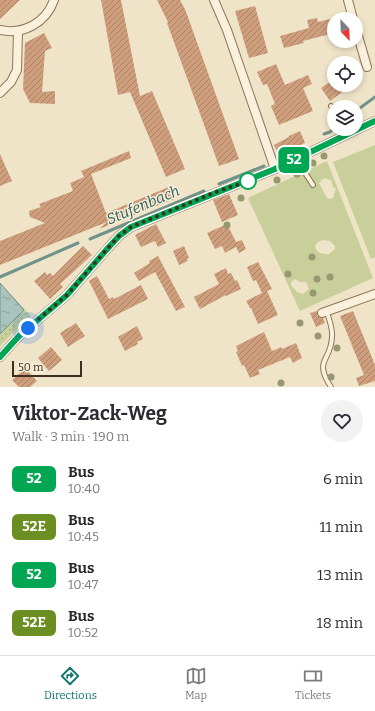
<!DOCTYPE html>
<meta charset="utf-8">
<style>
:root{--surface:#fff;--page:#f2f2f3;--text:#2b2b33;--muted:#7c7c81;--line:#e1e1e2;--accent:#0f766e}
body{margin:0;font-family:Bitter,serif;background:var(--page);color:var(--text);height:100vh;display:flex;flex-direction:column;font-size:15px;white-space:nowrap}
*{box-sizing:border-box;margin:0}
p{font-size:13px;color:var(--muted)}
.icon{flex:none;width:22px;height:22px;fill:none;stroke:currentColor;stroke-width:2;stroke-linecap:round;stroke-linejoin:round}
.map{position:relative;height:387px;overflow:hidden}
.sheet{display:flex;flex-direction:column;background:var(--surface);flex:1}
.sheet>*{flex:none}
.badge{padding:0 8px;border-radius:6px;font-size:14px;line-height:26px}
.needle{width:26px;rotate:157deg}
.controls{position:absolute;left:327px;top:12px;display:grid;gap:8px}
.controls a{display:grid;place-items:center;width:36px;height:36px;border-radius:50%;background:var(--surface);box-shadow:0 2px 6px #0003;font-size:20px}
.scale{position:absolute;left:12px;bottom:10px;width:70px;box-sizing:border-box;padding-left:4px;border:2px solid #3d2e20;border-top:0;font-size:11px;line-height:14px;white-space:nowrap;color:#3d2e20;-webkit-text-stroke:3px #f7eed8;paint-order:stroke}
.you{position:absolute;width:20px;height:20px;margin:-10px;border:3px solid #fff;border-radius:50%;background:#1a73e8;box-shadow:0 0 0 6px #1a73e833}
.map>.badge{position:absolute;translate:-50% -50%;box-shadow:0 0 0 2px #fff}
.round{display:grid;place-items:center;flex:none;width:42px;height:42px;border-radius:21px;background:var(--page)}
.overview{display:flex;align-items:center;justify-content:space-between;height:68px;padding:0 12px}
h1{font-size:19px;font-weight:700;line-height:30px}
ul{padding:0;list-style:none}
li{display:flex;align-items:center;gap:12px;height:48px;padding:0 12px}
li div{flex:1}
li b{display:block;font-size:15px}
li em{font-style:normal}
li .badge{min-width:44px;font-weight:700;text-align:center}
.menu{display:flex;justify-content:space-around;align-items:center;height:56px;border-top:1px solid var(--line);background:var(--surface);font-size:11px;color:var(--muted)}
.menu a{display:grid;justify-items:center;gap:2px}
.menu .current{color:var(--accent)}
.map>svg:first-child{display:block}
.grass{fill:url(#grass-dots)}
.green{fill:#c9cf9b;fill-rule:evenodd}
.water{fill:url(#water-ripples);stroke:#6f938a}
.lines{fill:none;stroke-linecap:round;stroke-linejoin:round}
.stream{stroke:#6f938a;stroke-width:3}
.building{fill:url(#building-hatch)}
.service-casing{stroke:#8d765c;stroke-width:6}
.minor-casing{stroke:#8d765c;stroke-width:10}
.service{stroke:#faf1dc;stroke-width:4}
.minor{stroke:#faf1dc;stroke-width:8}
.tree{fill:#96986f}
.line-casing{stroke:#fff;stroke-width:9}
.line{stroke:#00a651;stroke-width:6}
.walk{stroke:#3d2e20;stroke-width:4;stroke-dasharray:0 7.2}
.stop-dot{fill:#fff;stroke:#00a651;stroke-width:2}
.labels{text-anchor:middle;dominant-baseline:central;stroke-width:3;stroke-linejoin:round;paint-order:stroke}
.water-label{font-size:15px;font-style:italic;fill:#2f5d5a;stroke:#f7eed8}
</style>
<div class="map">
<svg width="375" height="387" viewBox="0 0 375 387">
<defs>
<pattern id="grass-dots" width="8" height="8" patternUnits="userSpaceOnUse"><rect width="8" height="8" fill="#c9cf9b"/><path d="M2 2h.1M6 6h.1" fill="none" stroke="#aeb285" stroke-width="1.8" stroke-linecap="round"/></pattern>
<pattern id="water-ripples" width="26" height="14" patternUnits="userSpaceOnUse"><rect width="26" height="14" fill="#a9c4bc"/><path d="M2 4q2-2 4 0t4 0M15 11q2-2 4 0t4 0" fill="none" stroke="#8ba098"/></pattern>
<pattern id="building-hatch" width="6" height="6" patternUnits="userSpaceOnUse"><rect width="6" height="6" fill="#cf9f7d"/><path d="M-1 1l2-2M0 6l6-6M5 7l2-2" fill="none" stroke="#a98266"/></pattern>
</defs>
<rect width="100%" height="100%" fill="#f0e4c8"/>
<!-- grass -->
<polygon class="grass" points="0,283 31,316 0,346"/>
<!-- green -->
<g class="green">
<polygon points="375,145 375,257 371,259 333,162"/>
<path d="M327 161 373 278 300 311 248 198ZM324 178 331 180 333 187 336 188 333 198 330 199 327 198 319 183ZM323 240 330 241 335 246V249L329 254C322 254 317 254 315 246L318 242ZM295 279 300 282H306L309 289 303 294 297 292 291 285V282Z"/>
</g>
<!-- water -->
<polygon class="water" points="0,283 24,310 0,334"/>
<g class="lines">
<!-- stream -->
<g class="stream">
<polyline points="356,111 375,97"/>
<polyline points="324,134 330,132 334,128"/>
<polyline points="219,184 264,166"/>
<polyline points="90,239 204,191"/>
<polyline points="0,277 78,243"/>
</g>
</g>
<!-- building -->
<g class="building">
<polygon points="0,0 20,0 0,19"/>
<polygon points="101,0 121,0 140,96 152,91 185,169 166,177 130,92 118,95"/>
<polygon points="157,0 180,0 185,9 239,159 219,166 167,23 168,22"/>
<polygon points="255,6 268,53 249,58 235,11"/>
<polygon points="317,18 318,22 334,18 334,32 330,33 330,34 303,41 304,43 284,48 280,36 309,28 307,20"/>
<polygon points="44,33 52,48 45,51 42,92 55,91 55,104 30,103 23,89 25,43"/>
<polygon points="276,64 285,85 308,75 312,84 303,88 313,111 279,125 271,106 275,104 267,84 263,85 257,72"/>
<polygon points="334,79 334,85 352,85 330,101 321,88"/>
<polygon points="300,131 305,143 279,155 274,145 289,137 289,136"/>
<polygon points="129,151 131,158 91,174 106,213 169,187 174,199 99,229 107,222 0,265 0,241 45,223 30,217 29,213 29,211 41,207 39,204 73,191 70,183 84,177 81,171"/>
<polygon points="0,154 12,181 0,186"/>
<polygon points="229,194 238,215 222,222 213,200"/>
<polygon points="156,224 166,243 158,247 155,241 141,247 135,235"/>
<polygon points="227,224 236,242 242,240 246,249 239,253 236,247 225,253 222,246 215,249 207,233"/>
<polygon points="83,246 92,255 60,284 63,287 50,299 34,281 45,272 47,275 50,273 53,276"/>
<polygon points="184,246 189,258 187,259 188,261 179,265 173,251"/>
<polygon points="158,256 185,307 176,311 155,272 139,281 134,273 150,263 149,261"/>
<polygon points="258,262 272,289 267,291 278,315 258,324 251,308 250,308 246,301 262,293 256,280 253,281 247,267"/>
<polygon points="226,268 228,274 231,273 235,281 237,280 241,289 226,296 226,295 200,309 194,297 219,284 214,274"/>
<polygon points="97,276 109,299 113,297 114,299 141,285 148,299 108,319 89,281"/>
<polygon points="317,311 317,315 319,317 323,318 325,323 316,327 310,313"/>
<polygon points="353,311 375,365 375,381 359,386 356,378 364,375 340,316"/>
<polygon points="76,323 85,336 68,347 60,333"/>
<polygon points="137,326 143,339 137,342 138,344 125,351 118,337"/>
<polygon points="264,332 272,351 281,347 282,349 296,343 302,358 293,363 290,357 258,370 260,374 250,378 244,365 242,366 236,352 238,351 236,346"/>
<polygon points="51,347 62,360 49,371 38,358"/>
<polygon points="25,368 37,381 30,387 19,387 12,380"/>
</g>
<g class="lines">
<!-- service casing -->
<g class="service-casing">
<g id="service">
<polyline points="331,106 334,109"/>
<polyline points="296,159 313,185"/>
<path d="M327 312C329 320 333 328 332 337 331 362 313 359 331 387"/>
</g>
</g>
<!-- minor casing -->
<g class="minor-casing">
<g id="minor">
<polyline points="214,0 227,30 275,169"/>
<polyline points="348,0 353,19"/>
<polyline points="356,29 367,67"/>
<path d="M0 30C23 35 46 23 54 0"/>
<polyline points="0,93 11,82 17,70 18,31"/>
<polyline points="322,313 375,294"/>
<polyline points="0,357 19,336 67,295 108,248 119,236 131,227 275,169 375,121"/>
</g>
</g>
<!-- service -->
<use href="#service" class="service"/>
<!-- minor -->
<use href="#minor" class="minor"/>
</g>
<!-- trees -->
<g class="tree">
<circle cx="324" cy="156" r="3.5"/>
<circle cx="313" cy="163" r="3.5"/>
<circle cx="307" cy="169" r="3.5"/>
<circle cx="297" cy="174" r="3.5"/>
<circle cx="277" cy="180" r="3.5"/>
<circle cx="241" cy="198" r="3.5"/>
<circle cx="227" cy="225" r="3.5"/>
<circle cx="312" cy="257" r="3.5"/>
<circle cx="288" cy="274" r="3.5"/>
<circle cx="330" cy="277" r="3.5"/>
<circle cx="317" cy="279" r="3.5"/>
<circle cx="313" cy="293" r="3.5"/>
<circle cx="300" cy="323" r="3.5"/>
<circle cx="318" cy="336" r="3.5"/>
<circle cx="337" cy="348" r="3.5"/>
<circle cx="331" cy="377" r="3.5"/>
<circle cx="281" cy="383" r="3.5"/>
</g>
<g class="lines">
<!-- line casing -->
<g class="line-casing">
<polyline id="line" points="0,357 19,336 67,295 108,248 119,236 131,227 275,169 375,121"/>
</g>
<!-- line -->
<use href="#line" class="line"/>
<!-- walk -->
<polyline class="walk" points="28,328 67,295 108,248 119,236 131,227 213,193 248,181"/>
</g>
<!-- markers -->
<circle class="stop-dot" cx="248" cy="181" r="8"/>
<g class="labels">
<!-- water labels -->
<g class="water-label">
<text transform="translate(143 205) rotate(-23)">Stufenbach</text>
</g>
</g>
</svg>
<div class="controls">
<a><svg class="needle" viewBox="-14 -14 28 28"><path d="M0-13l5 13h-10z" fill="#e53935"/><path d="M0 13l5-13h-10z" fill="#7c7c81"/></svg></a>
<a><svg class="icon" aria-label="locate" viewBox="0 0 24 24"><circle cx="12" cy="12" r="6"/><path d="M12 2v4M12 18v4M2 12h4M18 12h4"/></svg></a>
<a><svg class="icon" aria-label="layers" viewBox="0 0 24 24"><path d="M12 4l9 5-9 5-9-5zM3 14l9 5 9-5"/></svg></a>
</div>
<div class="scale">50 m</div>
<div class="you" style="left:28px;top:328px"></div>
<b class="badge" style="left:294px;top:160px;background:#00a651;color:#fff">52</b>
</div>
<section class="sheet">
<div class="overview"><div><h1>Viktor-Zack-Weg</h1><p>Walk · 3 min · 190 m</p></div><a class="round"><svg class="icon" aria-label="heart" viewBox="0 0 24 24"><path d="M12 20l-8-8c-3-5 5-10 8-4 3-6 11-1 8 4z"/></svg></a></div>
<ul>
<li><span class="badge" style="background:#00a651;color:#fff">52</span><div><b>Bus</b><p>10:40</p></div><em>6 min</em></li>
<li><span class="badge" style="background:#6b8e23;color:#fff">52E</span><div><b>Bus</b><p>10:45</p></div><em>11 min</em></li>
<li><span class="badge" style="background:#00a651;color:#fff">52</span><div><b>Bus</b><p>10:47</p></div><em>13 min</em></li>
<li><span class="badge" style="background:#6b8e23;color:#fff">52E</span><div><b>Bus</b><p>10:52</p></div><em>18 min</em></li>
</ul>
</section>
<nav class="menu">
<a class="current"><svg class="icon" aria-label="directions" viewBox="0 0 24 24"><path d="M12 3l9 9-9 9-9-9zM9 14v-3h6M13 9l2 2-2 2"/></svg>Directions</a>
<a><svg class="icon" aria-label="map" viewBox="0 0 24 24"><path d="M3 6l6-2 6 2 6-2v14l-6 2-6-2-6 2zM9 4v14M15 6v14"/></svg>Map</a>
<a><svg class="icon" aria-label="tickets" viewBox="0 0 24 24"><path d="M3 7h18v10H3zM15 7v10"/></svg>Tickets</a>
</nav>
